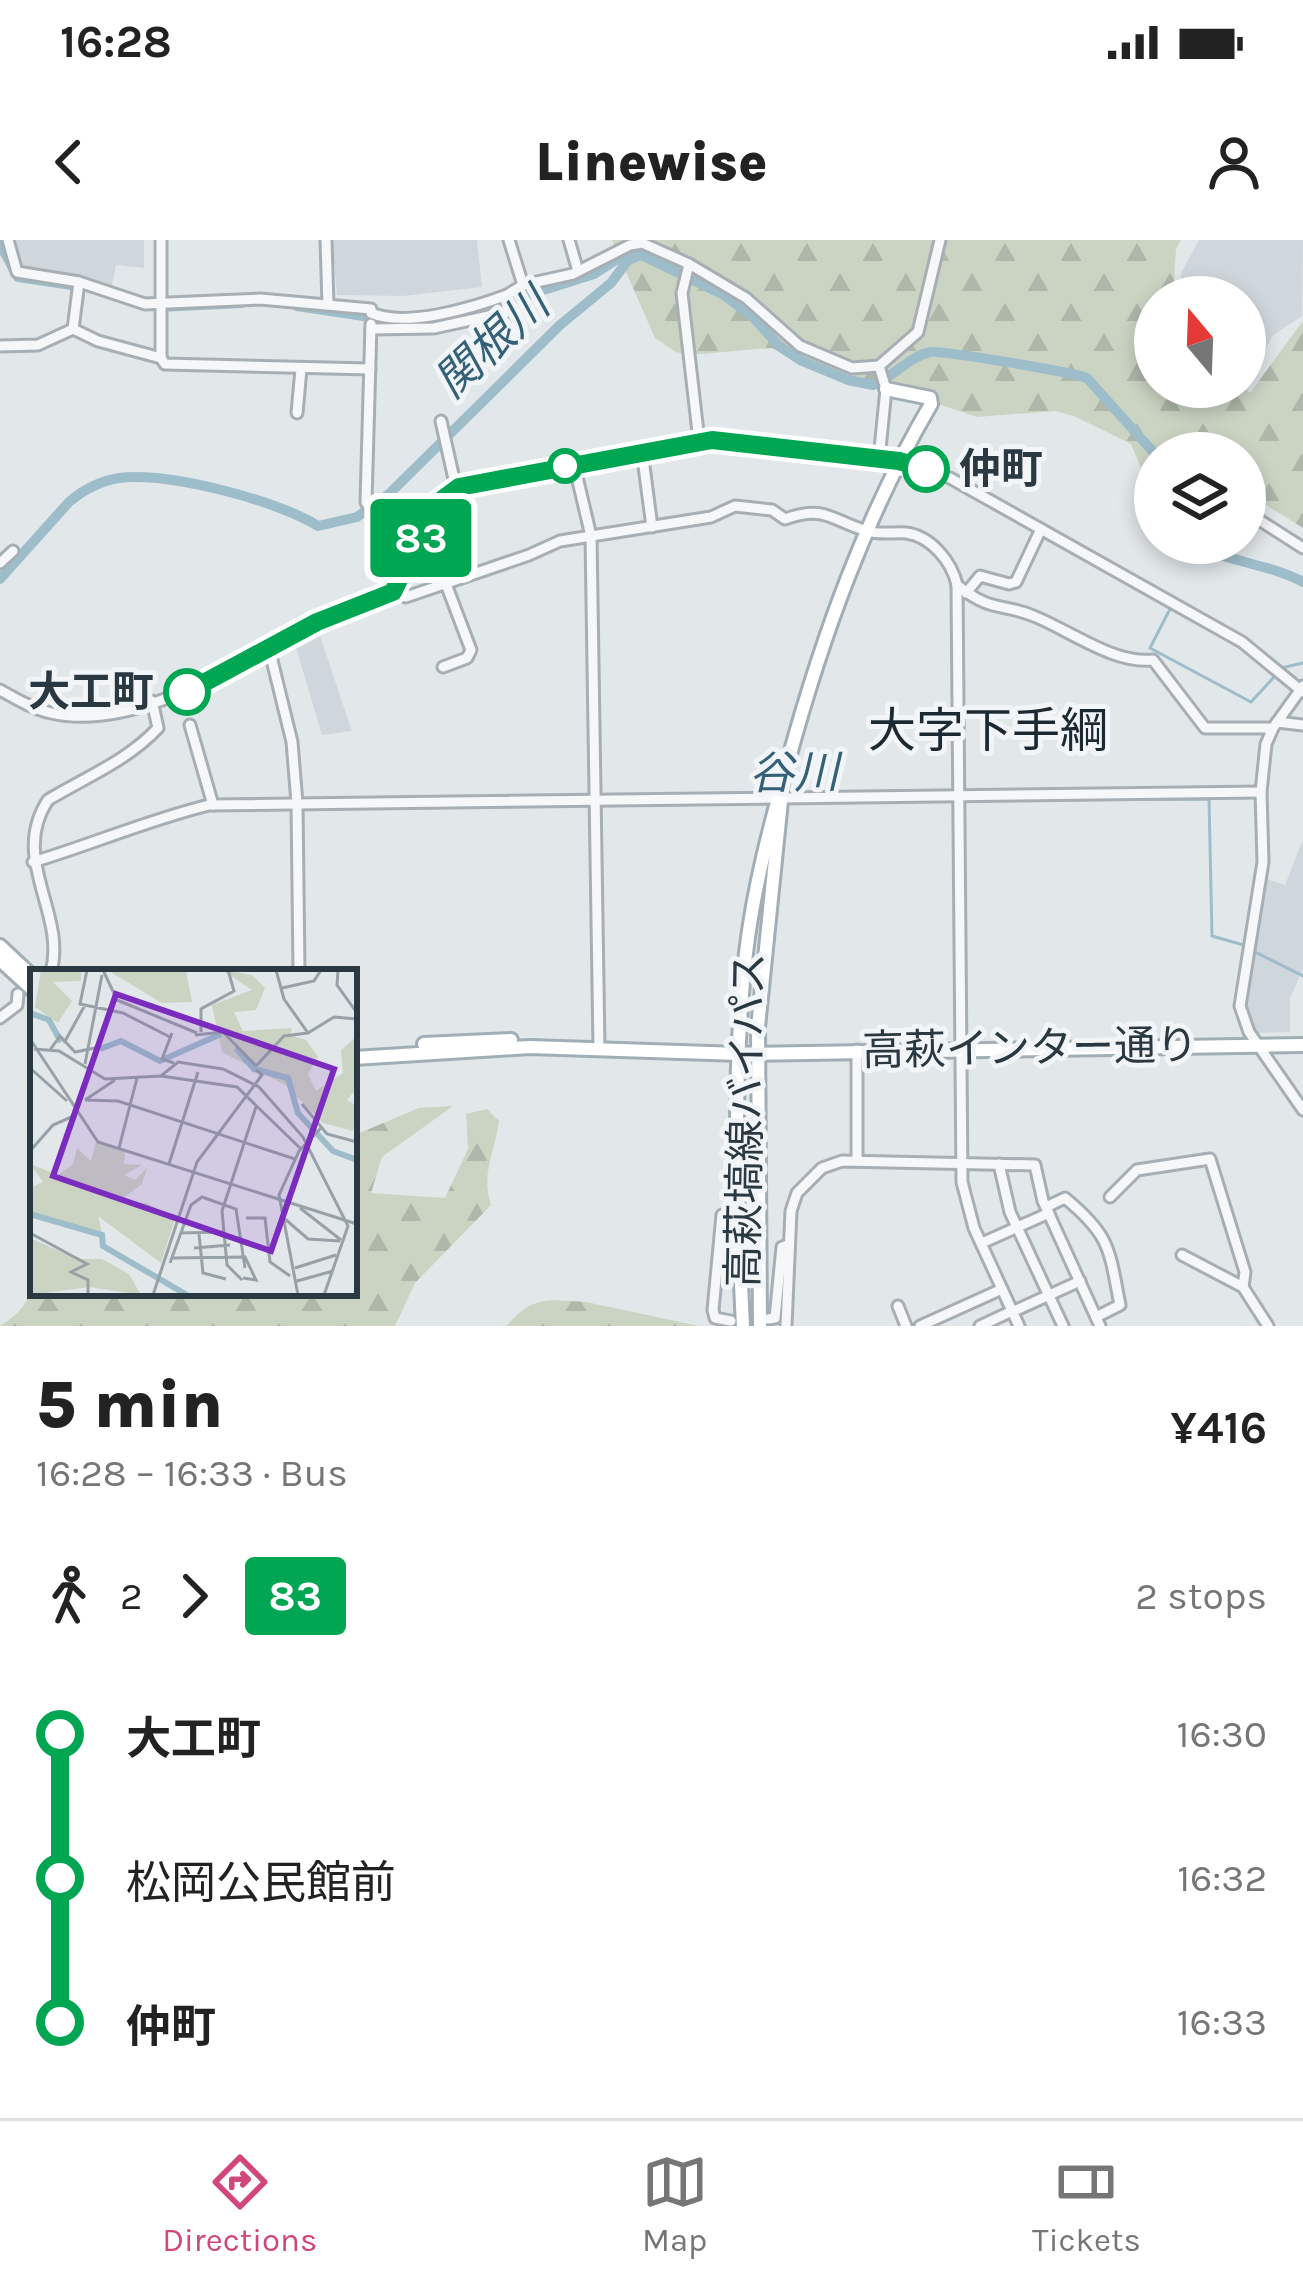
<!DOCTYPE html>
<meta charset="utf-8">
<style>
:root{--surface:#fff;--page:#f6f6f6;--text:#222;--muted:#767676;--line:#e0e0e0;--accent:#cf477b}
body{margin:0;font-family:Karla,"Noto Sans JP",sans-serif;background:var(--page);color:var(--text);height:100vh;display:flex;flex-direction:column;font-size:45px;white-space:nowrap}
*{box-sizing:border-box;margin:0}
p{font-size:39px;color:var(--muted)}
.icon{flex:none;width:66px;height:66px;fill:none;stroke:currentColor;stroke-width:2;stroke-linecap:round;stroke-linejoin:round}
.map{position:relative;height:1086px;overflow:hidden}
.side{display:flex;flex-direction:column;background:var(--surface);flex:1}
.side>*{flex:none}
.badge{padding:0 24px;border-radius:9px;font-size:42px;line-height:78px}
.needle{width:78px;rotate:341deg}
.buttons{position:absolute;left:1134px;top:36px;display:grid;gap:24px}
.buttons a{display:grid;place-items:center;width:132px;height:132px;border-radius:50%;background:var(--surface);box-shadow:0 6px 18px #0003;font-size:60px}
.map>.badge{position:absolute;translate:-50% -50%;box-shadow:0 0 0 6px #fff}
.legs{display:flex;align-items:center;gap:18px;height:132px;padding:0 36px;font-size:39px}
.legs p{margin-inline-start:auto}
.overview{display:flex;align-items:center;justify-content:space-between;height:204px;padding:0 36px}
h1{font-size:66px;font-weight:800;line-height:90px}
ul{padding:0 36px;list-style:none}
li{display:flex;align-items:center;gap:42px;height:144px;font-size:45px}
li i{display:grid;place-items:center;width:18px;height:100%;margin:0 15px;background:currentColor}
li i::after{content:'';width:30px;height:30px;margin:-15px;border:9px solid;border-radius:50%;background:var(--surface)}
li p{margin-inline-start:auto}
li:first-child i{background:linear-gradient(#0000 50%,currentColor 0)}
li:last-child i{background:linear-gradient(currentColor 50%,#0000 0)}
.status{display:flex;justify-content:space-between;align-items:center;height:84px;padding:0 60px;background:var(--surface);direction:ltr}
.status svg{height:33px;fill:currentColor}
header{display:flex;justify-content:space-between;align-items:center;height:156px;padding:0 36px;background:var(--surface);font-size:54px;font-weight:800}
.tabs{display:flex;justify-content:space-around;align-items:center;height:168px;border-top:3px solid var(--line);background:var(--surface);font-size:33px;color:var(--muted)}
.tabs a{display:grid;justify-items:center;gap:6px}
.tabs .active{color:var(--accent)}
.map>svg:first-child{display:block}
.built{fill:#d0d7dc}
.forest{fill:url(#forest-firs)}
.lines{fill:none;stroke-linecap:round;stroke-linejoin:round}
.stream{stroke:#9dbdca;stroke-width:3}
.river{stroke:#9dbdca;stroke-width:10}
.minor-casing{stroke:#a7afb4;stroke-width:15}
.major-casing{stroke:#a1aeb6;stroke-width:18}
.minor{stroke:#f5f7f8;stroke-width:9}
.major{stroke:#fff;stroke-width:12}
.line-1-casing{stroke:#fff;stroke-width:27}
.line-1{stroke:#00a651;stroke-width:18}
.stop-1-dot{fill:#fff;stroke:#00a651;stroke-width:6}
.labels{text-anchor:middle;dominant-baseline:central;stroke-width:10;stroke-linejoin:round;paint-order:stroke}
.stop-label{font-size:42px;font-weight:bold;fill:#2a3842;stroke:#f2f5f8;text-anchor:start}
.street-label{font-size:42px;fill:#2a3842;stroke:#f2f5f8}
.water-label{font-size:45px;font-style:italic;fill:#346177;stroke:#f2f5f8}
.quarter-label{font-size:48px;fill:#1c2933;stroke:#f2f5f8}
.inset-river{fill:none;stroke:#9dbdca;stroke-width:6}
.inset-road{fill:none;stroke:#98a1a7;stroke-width:3}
.view{fill:#7b2cbf;fill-opacity:0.15;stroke:#7b2cbf;stroke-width:6}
.inset-edge{fill:none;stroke:#2a3842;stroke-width:6}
</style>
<div class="status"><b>16:28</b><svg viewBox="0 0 49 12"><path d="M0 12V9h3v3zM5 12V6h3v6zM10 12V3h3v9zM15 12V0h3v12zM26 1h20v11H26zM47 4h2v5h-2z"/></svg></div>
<header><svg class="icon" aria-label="back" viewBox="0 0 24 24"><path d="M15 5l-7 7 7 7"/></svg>Linewise<svg class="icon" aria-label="person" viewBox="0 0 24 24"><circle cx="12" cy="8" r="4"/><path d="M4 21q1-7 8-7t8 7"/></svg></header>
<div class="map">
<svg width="1303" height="1086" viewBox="0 0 1303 1086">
<defs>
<pattern id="forest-firs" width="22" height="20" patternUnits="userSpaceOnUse" patternTransform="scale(3)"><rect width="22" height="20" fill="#cbd4c3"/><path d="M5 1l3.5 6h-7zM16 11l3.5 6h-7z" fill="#aeb7a9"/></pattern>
</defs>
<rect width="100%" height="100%" fill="#e2e7ea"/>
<!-- built -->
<g class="built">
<polygon points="13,0 144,0 144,28 116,25 111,50 24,30"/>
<polygon points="332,0 477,0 482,47 403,56 337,55"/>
<polygon points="1199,0 1303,0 1302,76 1272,96 1253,137 1245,137 1245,57 1177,57 1182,31"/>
<polygon points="317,387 352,491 322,495 294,401"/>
<polygon points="1303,599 1303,729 1290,758 1290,792 1255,793 1246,772 1245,756 1264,638 1285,645"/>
</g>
<!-- forest -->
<g class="forest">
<polygon points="612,0 1181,0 1176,9 1173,57 1155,57 1155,147 1243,147 1250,153 1303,81 1303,288 1245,252 1245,213 1155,213 1155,247 1144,235 1131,204 1074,176 1055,171 977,177 771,108 689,115 676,112 655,98"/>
<path d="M453 866 382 917 371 953 445 958 468 909 466 874 487 869 499 881C494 914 481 934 491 965L415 1043 395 1086H0C20 1073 30 1063 33 1037V1053H354V891L357 894 419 868Z"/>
<path d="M553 1060 586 1062 699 1086H506C522 1070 529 1062 553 1060Z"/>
</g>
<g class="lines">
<!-- stream -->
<g class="stream">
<polyline points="1170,369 1150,408 1251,462 1276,435"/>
<polyline points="1281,428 1303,423"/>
<polyline points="1002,560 1209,559 1212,696 1247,706"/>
<polyline points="558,565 591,565"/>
<polyline points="600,565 621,564"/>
<polyline points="1255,712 1303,736"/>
</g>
<!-- river -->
<g class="river">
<polyline points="0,4 18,37 78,46"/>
<polyline points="297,66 397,81"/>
<polyline points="159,67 242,63"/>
<path d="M421 81 484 69 594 34 631 10 724 55 753 77 779 106 802 121 848 140 873 145C894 137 908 117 930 112 941 110 1077 133 1087 138L1155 214"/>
<path d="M1193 303C1228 323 1268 323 1303 342"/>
<path d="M0 339 69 262C83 250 101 241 119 238 168 232 277 260 318 286L357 277 389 254 560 85 611 43 628 20 641 15"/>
</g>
<!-- minor casing -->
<g class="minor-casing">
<g id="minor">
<path d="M8 0 17 32 79 42 145 64 260 59 371 69V73C406 88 472 68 507 55"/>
<polyline points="326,0 328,65"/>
<polyline points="509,0 523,45"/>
<polyline points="569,0 578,31"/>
<polyline points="689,24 682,53 699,201"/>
<polyline points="371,84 366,262 375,278 389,283 417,267 436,264"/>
<polyline points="73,89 79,42"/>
<polyline points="371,89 434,88 507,72 507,55 523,45 573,34 630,5 642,3 689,24 746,58 800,106 852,128 879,126"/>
<polyline points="0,106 38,105 73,89 98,101 161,118 165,124 370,129"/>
<polyline points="161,118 161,0"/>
<polyline points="879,126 918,92 940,0"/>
<polyline points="879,126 886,149 879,219"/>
<polyline points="297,173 301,129"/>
<polyline points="441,181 456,248"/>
<polyline points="642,211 652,287"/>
<polyline points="574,224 591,296 599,808"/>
<polyline points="1245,271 1303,308"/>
<polyline points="0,323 13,311"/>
<path d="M957 345C993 374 1002 362 1036 377 1072 392 1114 424 1153 420L1205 488H1273"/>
<path d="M393 352 406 357 529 315 560 301 711 277 735 266 772 270 785 279C826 265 830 280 867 291 880 295 893 292 906 293 931 296 952 322 957 345L962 942 974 988 1019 1086"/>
<polyline points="966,353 980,336 1009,344 1016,342 1041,289"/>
<polyline points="269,408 292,502 297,563 299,732"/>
<polyline points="443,427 467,418 471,410 446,344"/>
<polyline points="1303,446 1273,488 1266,504 1261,552 1263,622 1240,766 1249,792 1303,870"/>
<path d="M0 450C16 459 33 469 51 473 139 493 241 420 316 383 341 370 370 366 393 352L436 264 449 251 712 200 899 221 950 238 1242 402 1303 452"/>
<polyline points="1277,482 1303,485"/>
<polyline points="190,485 213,565"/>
<path d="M33 622C93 604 148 580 209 565L1261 552"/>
<path d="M51 732C67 673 9 619 48 560 86 537 127 521 158 488L152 461"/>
<polyline points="0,778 17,765 18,754"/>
<polyline points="857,810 857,920"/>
<polyline points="999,924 1010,972 1063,1086"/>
<polyline points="1110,957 1137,930 1210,919 1245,1032 1243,1047"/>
<path d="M1046 967 1065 958C1111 996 1109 1009 1120 1065L1096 1077"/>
<polyline points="722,975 713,1070 715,1078 731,1081"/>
<polyline points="982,1003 1049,973"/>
<polyline points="1182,1015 1243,1047 1268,1086"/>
<polyline points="898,1066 906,1086"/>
<polyline points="1012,1072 1080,1041"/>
<polyline points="768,1079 775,1078 782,1007 788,1005"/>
<polyline points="786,1086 791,971 797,953 822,928 842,921 1035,925 1043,961 1100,1086"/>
<polyline points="920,1086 1002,1049"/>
<polyline points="980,1086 1012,1071"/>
</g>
</g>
<!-- major casing -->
<g class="major-casing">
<g id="major">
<polyline points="0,706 33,737"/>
<polyline points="0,720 33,750"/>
<polyline points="424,804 511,800"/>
<polyline points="354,818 530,807 740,814 1303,805"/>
<path d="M743 1086C737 965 732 833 746 713 754 645 771 583 789 518 823 394 866 275 931 164L930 158 886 149"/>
<polyline points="760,1086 758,787 781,561"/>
</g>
</g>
<!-- minor -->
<use href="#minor" class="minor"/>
<!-- major -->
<use href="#major" class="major"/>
</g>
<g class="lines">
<!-- line-1 casing -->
<g class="line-1-casing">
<polyline id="line-1" points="187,452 317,382 393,352 436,264 459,247 712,200 899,221 926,229"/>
</g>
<!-- line-1 -->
<use href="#line-1" class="line-1"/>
</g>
<!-- markers -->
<g class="stop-1-dot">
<circle cx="565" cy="226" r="15"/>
<circle cx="926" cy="229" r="21"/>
<circle cx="187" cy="452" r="21"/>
</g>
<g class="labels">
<!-- stop labels -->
<g class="stop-label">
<text x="959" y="229">仲町</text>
<text x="154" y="452" text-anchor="end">大工町</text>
</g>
<!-- street labels -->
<g class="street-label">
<text transform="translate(1030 808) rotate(-1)">高萩インター通り</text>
<text transform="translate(746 880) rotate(-89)">高萩塙線バイパス</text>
</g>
<!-- water labels -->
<g class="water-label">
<text transform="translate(492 103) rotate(-43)">関根川</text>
<text transform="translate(794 533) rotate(-1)">谷川</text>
</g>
<!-- quarter labels -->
<g class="quarter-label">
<text x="988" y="491">大字下手綱</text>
</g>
</g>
<!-- overview -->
<g transform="translate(30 729)">
<rect width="327" height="327" fill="#e2e7ea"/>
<path d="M11 1H51V12L23 13 42 32 28 54 5 38ZM77 1H156L162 33 132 34ZM192 1 222 6 235 19 226 41 204 43 213 62 262 59 260 66 276 71 288 88 278 105 286 122 313 104 311 81 327 67V119L317 131 327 137 323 162 293 154 255 116 192 83 182 36 222 21ZM66 173 95 183 94 195 112 196 94 206 105 211 117 199 112 215 89 232 117 234 145 250 131 294 68 247 73 267 0 244V219L13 213 0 195 28 206 43 195 47 179 61 192ZM0 269 47 290H72L99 305 111 326 59 318 0 326Z" fill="#cbd4c3"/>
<path class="inset-river" d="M0 44 19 51 31 73M206 79 224 100 258 109 268 144 303 182 327 191M70 80 91 72 130 92 191 65M0 245 72 266 73 277 157 326"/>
<path class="inset-road" d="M57 1 50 35 93 44 140 68M73 1 87 31 167 64M246 1 254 30 278 64 304 48 327 50M308 1 307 16 327 44M252 19 284 12 291 1M171 63V40L204 22 198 1M142 64 132 90 144 94M165 66 193 63 226 97M0 70 68 173 327 255M34 74 55 36M4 80 29 82 75 110 131 107 148 93 193 100 229 118 273 168 318 257 294 326M20 81 30 67 45 83 70 78M55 95 72 6M226 97 254 67 278 64M0 99 37 132M131 107 207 118 271 180M55 131 88 132 265 190M55 131 85 111M272 135 297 165 327 173M89 179 107 109M0 182 23 156 46 146M139 195 168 103M270 239 311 271M216 249H235L240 293 260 307M255 250 278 270 310 272M0 264 57 295 41 303 58 311V326M151 264 193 263M169 265 173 304 196 310M164 279 200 276M141 289 215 288 226 311 213 309M140 294 161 236 172 228 206 240 215 299M265 299 306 286M212 311 197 296 192 242 226 138M267 312 303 302M123 326 167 193 232 106 226 101M268 326 249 226 269 182 291 159"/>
<path class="view" d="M86 25 304 100 241 282 23 207Z"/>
<rect width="327" height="327" class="inset-edge"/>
</g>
</svg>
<div class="buttons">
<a><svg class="needle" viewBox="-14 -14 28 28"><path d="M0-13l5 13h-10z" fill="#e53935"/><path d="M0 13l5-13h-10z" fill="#767676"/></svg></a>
<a><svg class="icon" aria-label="layers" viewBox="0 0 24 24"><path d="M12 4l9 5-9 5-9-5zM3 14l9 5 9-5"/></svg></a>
</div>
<b class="badge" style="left:421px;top:298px;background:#00a651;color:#fff">83</b>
</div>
<section class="side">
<div class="overview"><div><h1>5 min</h1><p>16:28 – 16:33 · Bus</p></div><b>¥416</b></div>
<div class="legs"><svg class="icon" aria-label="walk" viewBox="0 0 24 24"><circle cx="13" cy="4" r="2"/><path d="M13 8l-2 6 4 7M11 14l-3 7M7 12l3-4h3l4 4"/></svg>2<svg class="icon" aria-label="forward" viewBox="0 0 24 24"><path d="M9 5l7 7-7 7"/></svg><b class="badge" style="background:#00a651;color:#fff">83</b><p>2 stops</p></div>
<ul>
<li><i style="color:#00a651"></i><b>大工町</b><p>16:30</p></li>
<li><i style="color:#00a651"></i><span>松岡公民館前</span><p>16:32</p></li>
<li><i style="color:#00a651"></i><b>仲町</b><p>16:33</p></li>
</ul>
</section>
<nav class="tabs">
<a class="active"><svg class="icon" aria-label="directions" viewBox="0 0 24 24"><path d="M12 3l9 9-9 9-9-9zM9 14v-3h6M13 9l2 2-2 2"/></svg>Directions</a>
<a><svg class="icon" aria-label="map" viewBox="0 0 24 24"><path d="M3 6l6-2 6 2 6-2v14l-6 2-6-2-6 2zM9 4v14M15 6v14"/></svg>Map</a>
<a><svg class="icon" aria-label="tickets" viewBox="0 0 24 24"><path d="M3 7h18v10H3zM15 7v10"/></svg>Tickets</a>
</nav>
